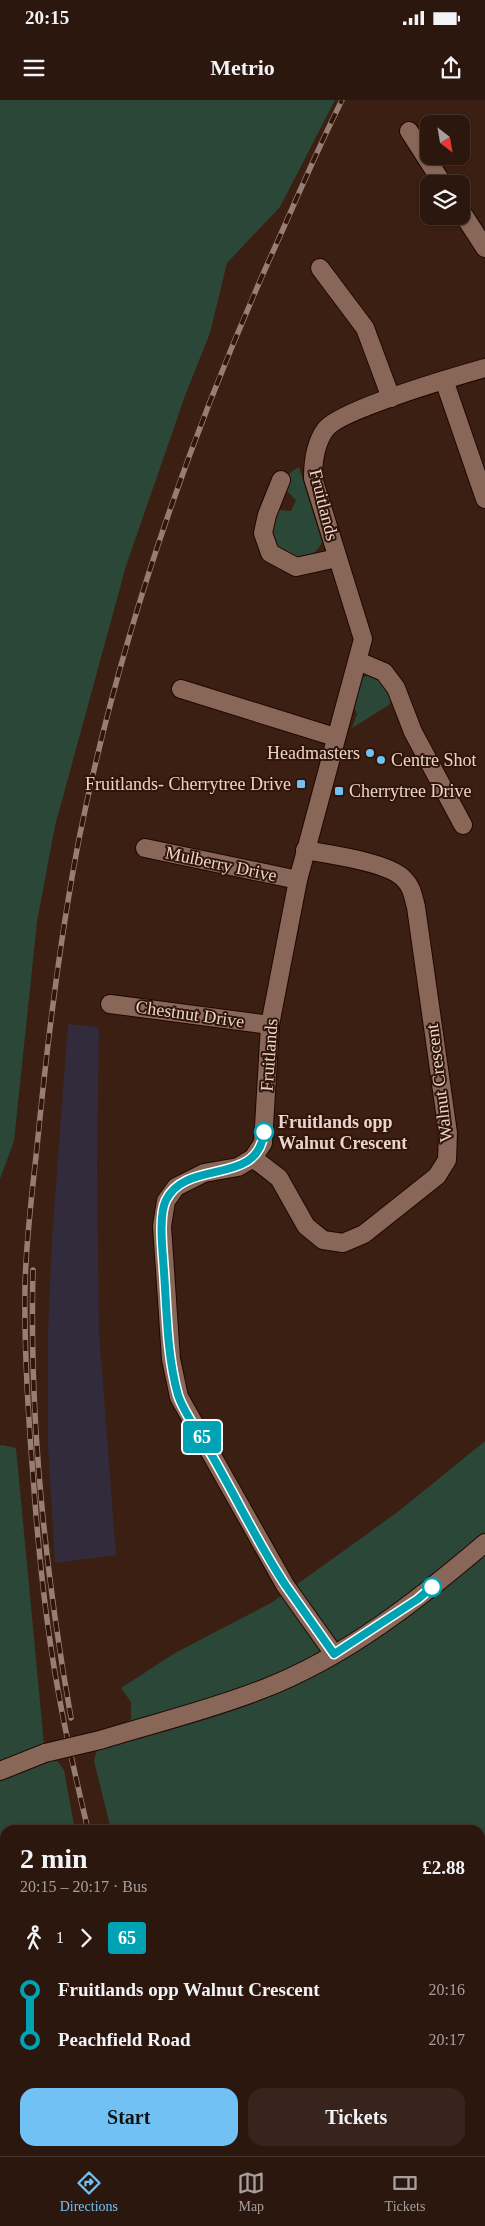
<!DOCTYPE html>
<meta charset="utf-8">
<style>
:root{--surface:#2c170e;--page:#38241c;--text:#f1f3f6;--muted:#a69f9e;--line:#48362e;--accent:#71c1f4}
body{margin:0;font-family:"Times New Roman",serif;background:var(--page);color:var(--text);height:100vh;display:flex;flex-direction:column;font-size:19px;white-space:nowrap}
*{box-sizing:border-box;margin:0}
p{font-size:16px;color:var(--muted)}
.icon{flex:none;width:28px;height:28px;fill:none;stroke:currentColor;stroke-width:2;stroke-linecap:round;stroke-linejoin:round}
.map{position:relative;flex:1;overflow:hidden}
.sheet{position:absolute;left:0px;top:1725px;width:485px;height:331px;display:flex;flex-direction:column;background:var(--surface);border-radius:15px 15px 0 0;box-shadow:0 1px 4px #0004,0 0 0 1px var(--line)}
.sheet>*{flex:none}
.badge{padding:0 10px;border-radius:4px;font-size:18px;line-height:32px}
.needle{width:32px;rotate:149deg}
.fabs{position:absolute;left:420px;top:15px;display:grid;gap:10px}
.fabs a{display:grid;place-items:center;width:50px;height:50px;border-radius:10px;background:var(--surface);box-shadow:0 1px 4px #0004,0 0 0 1px var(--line);font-size:25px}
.map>.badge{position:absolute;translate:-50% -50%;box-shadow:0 0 0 2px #fff}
.legs{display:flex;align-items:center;gap:8px;height:55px;padding:0 20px;font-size:16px}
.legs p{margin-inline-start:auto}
.summary{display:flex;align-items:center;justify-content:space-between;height:85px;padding:0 20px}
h1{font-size:28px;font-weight:700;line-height:38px}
.button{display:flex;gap:10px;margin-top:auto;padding:10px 20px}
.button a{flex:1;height:58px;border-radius:15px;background:var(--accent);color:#111;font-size:20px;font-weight:700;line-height:58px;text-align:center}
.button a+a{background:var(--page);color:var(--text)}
ul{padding:0 20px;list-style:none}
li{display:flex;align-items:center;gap:18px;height:50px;font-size:19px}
li i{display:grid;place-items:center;width:8px;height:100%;margin:0 6px;background:currentColor}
li i::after{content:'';width:12px;height:12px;margin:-6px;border:4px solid;border-radius:50%;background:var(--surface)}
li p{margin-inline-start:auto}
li:first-child i{background:linear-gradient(#0000 50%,currentColor 0)}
li:last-child i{background:linear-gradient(currentColor 50%,#0000 0)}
.status{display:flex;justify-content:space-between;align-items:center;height:35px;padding:0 25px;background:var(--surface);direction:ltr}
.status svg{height:14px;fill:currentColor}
header{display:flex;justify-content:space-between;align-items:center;height:65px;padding:0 20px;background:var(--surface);font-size:22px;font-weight:700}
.tab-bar{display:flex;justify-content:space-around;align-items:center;height:70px;border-top:1px solid var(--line);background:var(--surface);font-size:14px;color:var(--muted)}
.tab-bar a{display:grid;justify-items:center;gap:2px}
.tab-bar .current{color:var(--accent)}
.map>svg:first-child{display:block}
.industrial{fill:#322b3c}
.green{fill:#2b4737}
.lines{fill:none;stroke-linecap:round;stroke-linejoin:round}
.stream{stroke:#30575d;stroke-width:4.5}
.minor-casing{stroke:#210700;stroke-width:20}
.minor{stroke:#896758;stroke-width:18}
.rail-casing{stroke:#967e74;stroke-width:5.5}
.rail{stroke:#311508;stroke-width:4;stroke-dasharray:11;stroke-linecap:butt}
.minor-bridge-casing{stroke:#210700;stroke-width:20;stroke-linecap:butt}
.minor-bridge{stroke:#896758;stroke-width:18}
.line-1-casing{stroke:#fff;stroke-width:11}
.line-1{stroke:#00a3b4;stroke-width:8}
.poi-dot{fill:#71c1f4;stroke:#311508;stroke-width:2}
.stop-1-dot{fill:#fff;stroke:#00a3b4;stroke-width:2.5}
.labels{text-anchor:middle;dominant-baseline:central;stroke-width:4;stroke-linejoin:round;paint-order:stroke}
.street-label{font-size:18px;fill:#e9d5cd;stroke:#311508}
.poi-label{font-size:18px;fill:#e9d5cd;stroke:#311508;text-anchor:end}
.stop-label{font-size:18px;font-weight:bold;fill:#e9d5cd;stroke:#311508;text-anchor:start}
</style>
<div class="status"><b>20:15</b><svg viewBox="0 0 49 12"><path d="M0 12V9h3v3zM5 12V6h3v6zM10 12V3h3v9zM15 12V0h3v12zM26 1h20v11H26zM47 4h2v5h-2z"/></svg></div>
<header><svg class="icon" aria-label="menu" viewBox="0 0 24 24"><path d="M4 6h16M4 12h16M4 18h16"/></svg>Metrio<svg class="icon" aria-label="share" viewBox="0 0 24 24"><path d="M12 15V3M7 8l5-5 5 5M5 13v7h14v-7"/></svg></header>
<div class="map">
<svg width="485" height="2056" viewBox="0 0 485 2056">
<rect width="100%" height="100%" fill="#3b1f12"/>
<!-- industrial -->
<polygon class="industrial" points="68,924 99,927 97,1063 99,1232 116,1455 55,1463 48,1345 48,1233 52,1138"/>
<!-- green -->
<g class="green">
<polygon points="0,0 335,0 280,107 227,163 210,233 186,293 126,466 55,726 37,822 14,1041 0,1079"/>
<path d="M299 367 322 442C316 455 308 458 295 459L268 442 275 413 279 410 291 411 296 400 287 391V375Z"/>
<polygon points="368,575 379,575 392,598 389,605 352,628 357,614 352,601 360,579"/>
<polygon points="485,1341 485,2056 205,2056 203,2051 480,2051 480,1730 111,1730 94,1661 101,1632 115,1629 131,1619 131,1602 121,1588 175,1553 271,1503 399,1411"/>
<polygon points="2,1345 16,1348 44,1644 64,1670 75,1730 5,1730 5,2044 0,2036 0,1346"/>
<polygon points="9,2051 170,2051 171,2056 12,2056"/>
</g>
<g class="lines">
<!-- stream -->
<g class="stream">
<polyline points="480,1774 485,1773"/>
<polyline points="0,1857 5,1857"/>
</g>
<!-- minor casing -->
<g class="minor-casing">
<g id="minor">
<polyline points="409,31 443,84"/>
<polyline points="461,111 485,148"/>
<polyline points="320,168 365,228 391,298"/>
<polyline points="444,280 485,399"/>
<polyline points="281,380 267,415 263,433 270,453 296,467 337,458"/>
<polyline points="358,561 384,572 396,588 413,632 463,725"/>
<polyline points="181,589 335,637"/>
<polyline points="145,748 298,780"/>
<polyline points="110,904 270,925"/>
<path d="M253 1058 279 1078 306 1126 323 1140 343 1143 364 1134 437 1076 447 1060 448 1033 416 807C413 796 412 787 404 779 389 762 327 754 305 750"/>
<path d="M334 1554 285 1485 179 1297 171 1259 162 1126 166 1101 176 1087 204 1073 238 1067 253 1058 263 1043 270 925 298 780 363 539 313 378C313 361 315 344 325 330 338 310 457 276 485 268"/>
<path d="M100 1640C155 1623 210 1610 263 1589 346 1557 418 1500 485 1443"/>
<polyline points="0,1671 45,1653"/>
</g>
</g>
<!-- minor -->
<use href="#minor" class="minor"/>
<!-- rail casing -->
<g class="rail-casing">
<g id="rail">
<path d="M33 1170C29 1319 45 1471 71 1618"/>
<path d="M88 1730C77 1683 66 1637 58 1590 45 1519 38 1447 33 1376 28 1313 24 1250 25 1187 26 1133 34 1080 39 1027 49 928 61 831 80 734 121 532 191 334 275 147 297 98 318 48 342 0"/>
<polyline points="194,2051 196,2056"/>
</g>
</g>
<!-- rail -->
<use href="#rail" class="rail"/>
<!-- minor-bridge casing -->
<g class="minor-bridge-casing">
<polyline id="minor-bridge" points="45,1653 100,1640"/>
</g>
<!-- minor-bridge -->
<use href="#minor-bridge" class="minor-bridge"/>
</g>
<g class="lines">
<!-- line-1 casing -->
<g class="line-1-casing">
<path id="line-1" d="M264 1032C258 1087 187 1058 166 1100 158 1116 163 1154 164 1172 167 1213 167 1256 178 1295 183 1312 206 1344 215 1361 239 1403 260 1447 286 1486 302 1509 318 1531 334 1554L418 1499 432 1487"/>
</g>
<!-- line-1 -->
<use href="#line-1" class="line-1"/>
</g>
<!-- markers -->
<g class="poi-dot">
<circle cx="370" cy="653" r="5"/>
<circle cx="381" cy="660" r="5"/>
<rect x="296" y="679" width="10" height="10" rx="2.5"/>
<rect x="334" y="686" width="10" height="10" rx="2.5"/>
</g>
<g class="stop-1-dot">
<circle cx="264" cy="1032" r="9"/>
<circle cx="432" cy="1487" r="9"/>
</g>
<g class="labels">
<!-- street labels -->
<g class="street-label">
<text transform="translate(324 405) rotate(76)">Fruitlands</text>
<text transform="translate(221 764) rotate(12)">Mulberry Drive</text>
<text transform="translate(190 914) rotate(8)">Chestnut Drive</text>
<text transform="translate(269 955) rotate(-86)">Fruitlands</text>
<text transform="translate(439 983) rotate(-97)">Walnut Crescent</text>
</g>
<!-- poi labels -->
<g class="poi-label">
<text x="360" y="653">Headmasters</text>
<text x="391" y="660" text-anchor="start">Centre Shot</text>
<text x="291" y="684">Fruitlands- Cherrytree Drive</text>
<text x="349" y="691" text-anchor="start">Cherrytree Drive</text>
</g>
<!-- stop labels -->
<g class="stop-label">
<text x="278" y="1022">Fruitlands opp<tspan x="278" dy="21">Walnut Crescent</tspan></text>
</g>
</g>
</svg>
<div class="fabs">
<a><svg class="needle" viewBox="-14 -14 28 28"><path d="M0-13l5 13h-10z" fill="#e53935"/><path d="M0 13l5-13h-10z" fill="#a69f9e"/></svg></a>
<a><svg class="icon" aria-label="layers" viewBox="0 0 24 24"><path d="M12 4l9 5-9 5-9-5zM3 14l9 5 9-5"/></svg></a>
</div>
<b class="badge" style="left:202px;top:1337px;background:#00a3b4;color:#fff">65</b>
<section class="sheet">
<div class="summary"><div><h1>2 min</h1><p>20:15 – 20:17 · Bus</p></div><b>£2.88</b></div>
<div class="legs"><svg class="icon" aria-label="walk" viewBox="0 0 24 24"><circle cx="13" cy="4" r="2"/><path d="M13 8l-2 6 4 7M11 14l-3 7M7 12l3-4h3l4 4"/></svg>1<svg class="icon" aria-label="forward" viewBox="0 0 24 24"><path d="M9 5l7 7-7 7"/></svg><b class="badge" style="background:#00a3b4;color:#fff">65</b></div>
<ul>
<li><i style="color:#00a3b4"></i><b>Fruitlands opp Walnut Crescent</b><p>20:16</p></li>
<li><i style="color:#00a3b4"></i><b>Peachfield Road</b><p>20:17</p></li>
</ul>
<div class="button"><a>Start</a><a>Tickets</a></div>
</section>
</div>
<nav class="tab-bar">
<a class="current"><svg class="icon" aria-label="directions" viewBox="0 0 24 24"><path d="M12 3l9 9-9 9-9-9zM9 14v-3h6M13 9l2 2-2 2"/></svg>Directions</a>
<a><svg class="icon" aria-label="map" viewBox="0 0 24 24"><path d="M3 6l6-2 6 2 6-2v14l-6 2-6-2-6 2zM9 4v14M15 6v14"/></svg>Map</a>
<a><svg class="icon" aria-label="tickets" viewBox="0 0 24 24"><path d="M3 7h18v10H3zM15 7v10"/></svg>Tickets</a>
</nav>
